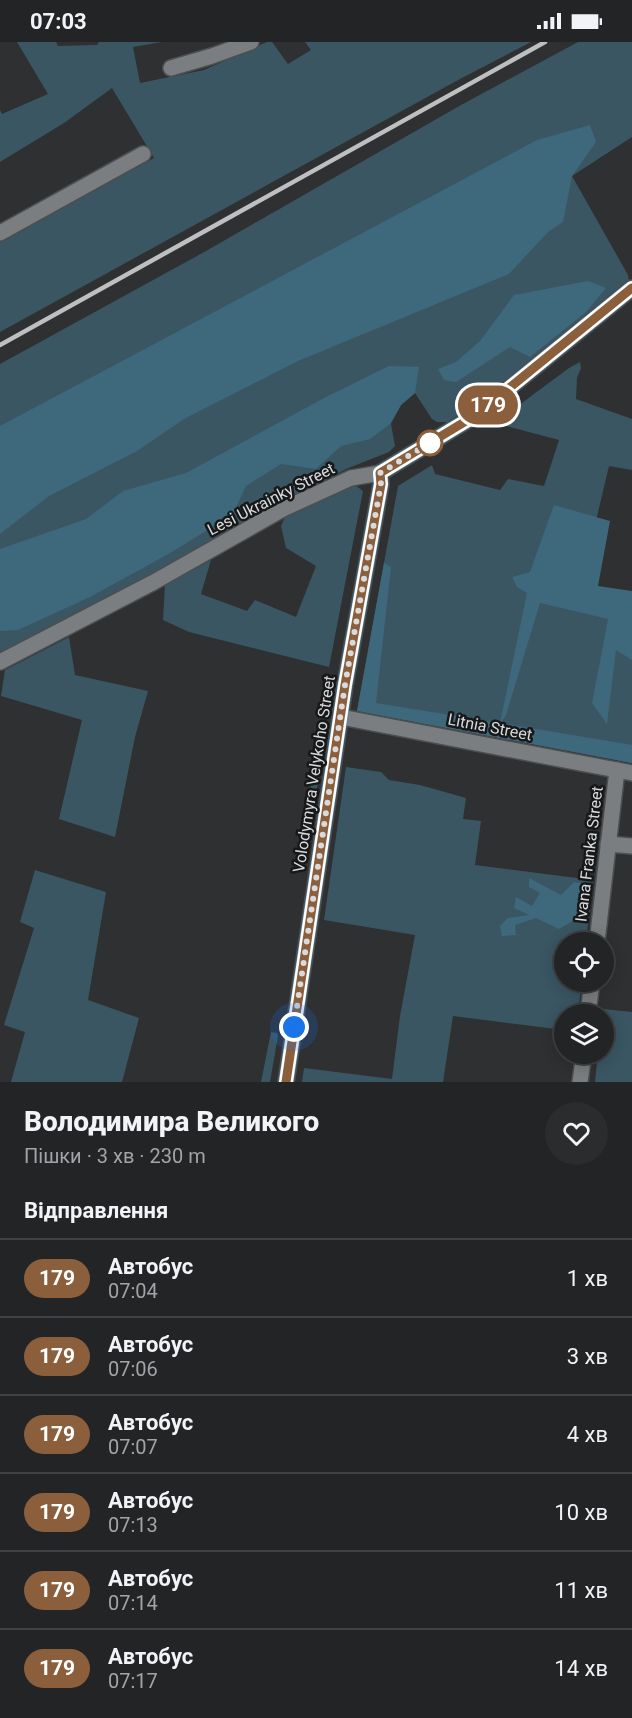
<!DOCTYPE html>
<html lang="uk">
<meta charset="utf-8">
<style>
:root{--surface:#222426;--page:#2a2c2e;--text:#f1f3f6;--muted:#a2a4a7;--line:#3f4143}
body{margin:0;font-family:Roboto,sans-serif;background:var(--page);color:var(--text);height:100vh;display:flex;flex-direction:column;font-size:22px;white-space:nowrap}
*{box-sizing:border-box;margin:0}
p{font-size:20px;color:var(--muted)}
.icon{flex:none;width:33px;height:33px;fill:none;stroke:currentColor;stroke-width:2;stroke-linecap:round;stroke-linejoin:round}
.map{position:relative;height:1040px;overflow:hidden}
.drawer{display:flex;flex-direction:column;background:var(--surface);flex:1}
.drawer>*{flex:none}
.badge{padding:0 12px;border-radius:20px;font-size:21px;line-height:39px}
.tools{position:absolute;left:554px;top:890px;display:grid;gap:12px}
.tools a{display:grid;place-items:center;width:60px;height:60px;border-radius:50%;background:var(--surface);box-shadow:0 3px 15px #0003,0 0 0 2px var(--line);font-size:30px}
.you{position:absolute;width:30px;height:30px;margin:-15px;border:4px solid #fff;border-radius:50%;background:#1a73e8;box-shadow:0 0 0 9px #1a73e833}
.map>.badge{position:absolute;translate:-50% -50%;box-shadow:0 0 0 3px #fff}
h2{padding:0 24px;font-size:22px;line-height:54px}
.round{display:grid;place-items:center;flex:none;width:63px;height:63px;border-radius:32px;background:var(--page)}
.overview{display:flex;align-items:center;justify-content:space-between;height:102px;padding:0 24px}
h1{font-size:28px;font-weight:800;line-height:45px}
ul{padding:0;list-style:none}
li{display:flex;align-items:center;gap:18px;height:78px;padding:0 24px;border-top:2px solid var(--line)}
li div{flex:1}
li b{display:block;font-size:22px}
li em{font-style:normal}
li .badge{min-width:66px;font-weight:700;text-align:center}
.status{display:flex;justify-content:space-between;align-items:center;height:42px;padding:0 30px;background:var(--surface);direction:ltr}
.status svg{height:16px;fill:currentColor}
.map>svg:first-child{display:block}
.green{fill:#3a5663}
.forest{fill:#3e687c}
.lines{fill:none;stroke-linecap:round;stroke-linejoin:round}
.minor-casing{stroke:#4d4e4f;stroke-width:18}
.major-casing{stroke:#4d4e4f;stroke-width:18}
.minor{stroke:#7b7e80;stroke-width:15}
.major{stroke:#5895b0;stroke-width:15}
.rail{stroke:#bebfc0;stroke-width:4.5}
.line-casing{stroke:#fff;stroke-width:14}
.line{stroke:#8b5e3c;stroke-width:9}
.walk{stroke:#d9dadb;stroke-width:6;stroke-dasharray:0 10.8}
.stop-dot{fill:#fff;stroke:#8b5e3c;stroke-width:3}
.labels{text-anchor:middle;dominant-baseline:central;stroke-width:5;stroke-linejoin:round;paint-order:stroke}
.street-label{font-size:16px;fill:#d9dadb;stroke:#171819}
</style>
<div class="status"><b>07:03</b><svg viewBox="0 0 49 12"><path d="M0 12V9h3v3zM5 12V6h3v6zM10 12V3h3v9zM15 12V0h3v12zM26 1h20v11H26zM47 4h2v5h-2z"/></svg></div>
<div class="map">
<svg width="632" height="1040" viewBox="0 0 632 1040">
<rect width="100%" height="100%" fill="#2e3032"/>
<!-- green -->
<g class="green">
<polygon points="17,0 56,0 58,4 97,3 99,0 162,0 133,5 140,41 204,28 267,0 272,0 288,22 311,8 305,0 531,0 460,37 0,290 0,200 154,116 112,46 64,81 0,120 0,68 2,72 48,52"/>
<polygon points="578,0 632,0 632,95 572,134 628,233 629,240 525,325 448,380 437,380 432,377 415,351 401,363 391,382 395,404 389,410 346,427 61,581 0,611 0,322 206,209 461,63"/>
<polygon points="580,320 581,326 577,336 576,357 632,377 632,428 609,424 580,546 632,554 632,721 357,669 398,444 432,423 435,432 500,448 508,437 544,444 559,398 495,381 569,326"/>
<polygon points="355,443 363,449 329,625 189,590 163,578 165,543 211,518 201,552 247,569 255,558 296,575 316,524 286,506 281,484 285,475"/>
<polygon points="69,595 75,633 148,649 135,695 115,795 59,777 82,678 1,654 5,628"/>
<polygon points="316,710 321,711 322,714 312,778 310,782 305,782"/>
<polygon points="346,725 381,730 389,738 420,743 466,756 463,777 481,779 475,823 593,838 586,900 564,900 564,939 582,939 578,972 564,972 564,988 453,974 443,1040 302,1040 304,1026 392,1037 400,974 415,893 324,878"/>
<polygon points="35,828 106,850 88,958 139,976 122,1040 11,1040 25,990 4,983 34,886 20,880"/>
<polygon points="603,967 632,970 632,1040 595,1040 598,1011 603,1011"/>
<polygon points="271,990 277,991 278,994 270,1040 261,1040"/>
</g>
<!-- forest -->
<g class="forest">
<polygon points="590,83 596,100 572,134 563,180 548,190 509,232 298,319 184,377 137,409 49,454 0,492 0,384 537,98"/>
<polygon points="588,239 606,246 586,270 530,315 510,305 456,340 444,338 438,327 456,320 480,299 514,253"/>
<polygon points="389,324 419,325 415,351 401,363 390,382 370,397 341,404 316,427 281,422 246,444 233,472 172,510 90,555 18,588 0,589 0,507 86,477 123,449 186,431 326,355"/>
<polygon points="554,463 610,479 598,544 632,549 632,618 616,608 607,682 592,661 608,577 540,561 506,673 500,681 632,703 632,721 357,669 384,521 391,525 376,661 500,681 527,551 517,545 512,535 530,530"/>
<polygon points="529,836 561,853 574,840 587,842 586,849 577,856 578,876 559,887 536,876 515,883 516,893 502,894 500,884 508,876 529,873 514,866 516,855 532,864 540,851 529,845"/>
</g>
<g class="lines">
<!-- minor casing -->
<g class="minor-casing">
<g id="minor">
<polyline points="171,26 212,14 251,0"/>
<polyline points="0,191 143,112"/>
<polyline points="0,620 154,540 283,467 351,436 380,431"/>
<polyline points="341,675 632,731"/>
<polyline points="608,802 632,804"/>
<polyline points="597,900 617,728"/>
<polyline points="588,972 592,939"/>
<polyline points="580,1040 584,1011"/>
</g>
</g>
<!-- major casing -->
<g class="major-casing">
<polyline id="major" points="286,1040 345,643 381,442 380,431 476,373 632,246"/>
</g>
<!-- minor -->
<use href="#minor" class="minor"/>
<!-- major -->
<use href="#major" class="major"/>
<!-- rail -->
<polyline class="rail" points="0,303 545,0"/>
</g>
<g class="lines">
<!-- line casing -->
<g class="line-casing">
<polyline id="line" points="286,1040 345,643 381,442 380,431 476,373 632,246"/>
</g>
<!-- line -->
<use href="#line" class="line"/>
<!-- walk -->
<polyline class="walk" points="294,985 345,643 381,442 380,431 430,401"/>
</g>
<!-- markers -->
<circle class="stop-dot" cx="430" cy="401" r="12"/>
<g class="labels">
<!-- street labels -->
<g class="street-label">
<text transform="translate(271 457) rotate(-27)">Lesi Ukrainky Street</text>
<text transform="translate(490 685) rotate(11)">Litnia Street</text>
<text transform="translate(314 732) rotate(-81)">Volodymyra Velykoho Street</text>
<text transform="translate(589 812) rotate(-83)">Ivana Franka Street</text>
</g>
</g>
</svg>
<div class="tools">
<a><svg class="icon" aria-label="locate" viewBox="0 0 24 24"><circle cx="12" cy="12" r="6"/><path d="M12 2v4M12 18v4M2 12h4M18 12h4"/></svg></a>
<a><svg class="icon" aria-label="layers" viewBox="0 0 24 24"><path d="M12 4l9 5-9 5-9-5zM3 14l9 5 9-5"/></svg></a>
</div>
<div class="you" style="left:294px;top:985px"></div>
<b class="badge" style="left:488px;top:363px;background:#8b5e3c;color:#fff">179</b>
</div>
<section class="drawer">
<div class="overview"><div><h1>Володимира Великого</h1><p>Пішки · 3 хв · 230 m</p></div><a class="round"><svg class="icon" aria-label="heart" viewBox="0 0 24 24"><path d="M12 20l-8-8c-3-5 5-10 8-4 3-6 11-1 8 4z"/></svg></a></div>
<h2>Відправлення</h2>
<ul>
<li><span class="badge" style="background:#8b5e3c;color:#fff">179</span><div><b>Автобус</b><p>07:04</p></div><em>1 хв</em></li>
<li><span class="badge" style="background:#8b5e3c;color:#fff">179</span><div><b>Автобус</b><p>07:06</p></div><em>3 хв</em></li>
<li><span class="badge" style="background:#8b5e3c;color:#fff">179</span><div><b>Автобус</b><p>07:07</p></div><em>4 хв</em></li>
<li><span class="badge" style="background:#8b5e3c;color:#fff">179</span><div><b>Автобус</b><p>07:13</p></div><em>10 хв</em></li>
<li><span class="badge" style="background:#8b5e3c;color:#fff">179</span><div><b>Автобус</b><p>07:14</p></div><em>11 хв</em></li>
<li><span class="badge" style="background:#8b5e3c;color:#fff">179</span><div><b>Автобус</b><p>07:17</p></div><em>14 хв</em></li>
</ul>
</section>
